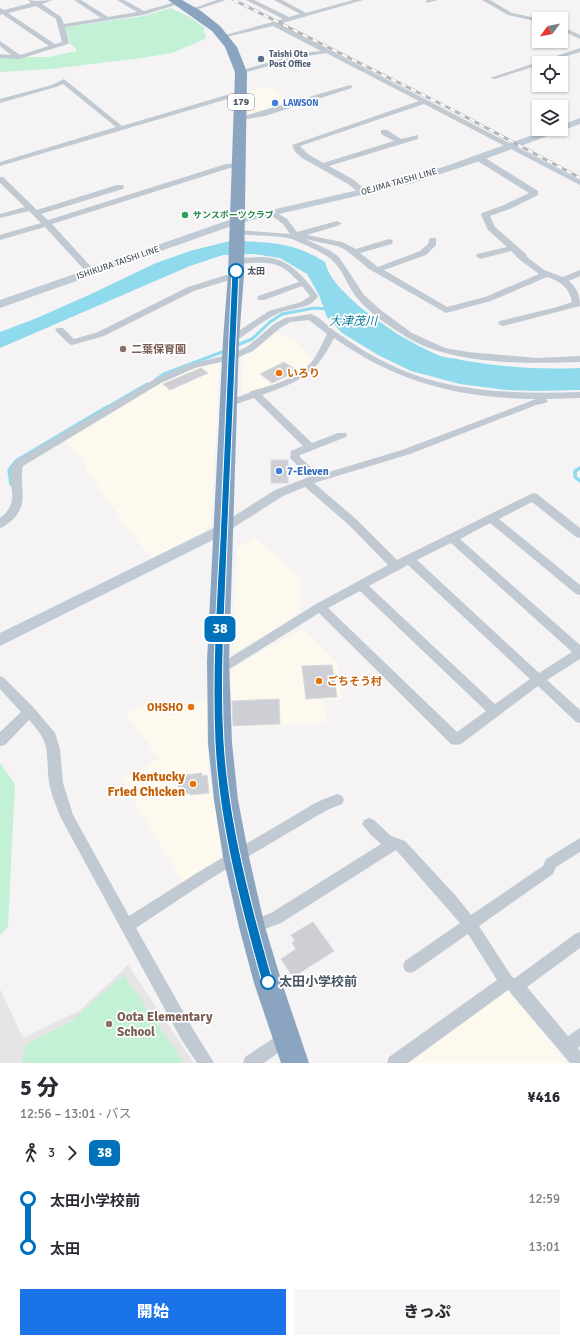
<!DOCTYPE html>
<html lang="ja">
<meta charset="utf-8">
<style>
:root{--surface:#fff;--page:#f7f7f7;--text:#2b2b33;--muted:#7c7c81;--accent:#1a73e8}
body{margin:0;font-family:Signika,"Noto Sans JP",sans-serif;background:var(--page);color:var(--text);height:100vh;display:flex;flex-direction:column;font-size:15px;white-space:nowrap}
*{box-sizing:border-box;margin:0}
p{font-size:13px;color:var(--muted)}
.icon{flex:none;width:22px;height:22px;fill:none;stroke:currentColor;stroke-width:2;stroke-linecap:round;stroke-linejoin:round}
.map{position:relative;height:1063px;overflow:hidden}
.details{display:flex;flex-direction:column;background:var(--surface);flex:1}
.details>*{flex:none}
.badge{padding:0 8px;border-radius:6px;font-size:14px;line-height:26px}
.needle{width:26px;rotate:238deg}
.buttons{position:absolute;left:532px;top:12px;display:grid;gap:8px}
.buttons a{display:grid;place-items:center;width:36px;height:36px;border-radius:0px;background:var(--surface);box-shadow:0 1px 3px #0004;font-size:20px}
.map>.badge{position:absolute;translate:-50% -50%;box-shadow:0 0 0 2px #fff}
.legs{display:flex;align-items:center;gap:6px;height:44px;padding:0 20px;font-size:13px}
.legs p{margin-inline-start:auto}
.overview{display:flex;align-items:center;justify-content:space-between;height:68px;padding:0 20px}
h1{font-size:22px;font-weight:800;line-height:30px}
.button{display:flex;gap:8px;margin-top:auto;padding:8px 20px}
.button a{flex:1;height:46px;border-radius:0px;background:var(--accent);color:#fff;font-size:16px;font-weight:800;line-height:46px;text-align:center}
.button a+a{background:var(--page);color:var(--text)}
ul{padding:0 20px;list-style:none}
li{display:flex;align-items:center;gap:14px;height:48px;font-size:15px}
li i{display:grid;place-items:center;width:6px;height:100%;margin:0 5px;background:currentColor}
li i::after{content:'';width:10px;height:10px;margin:-5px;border:3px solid;border-radius:50%;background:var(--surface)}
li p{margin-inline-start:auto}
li:first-child i{background:linear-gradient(#0000 50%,currentColor 0)}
li:last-child i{background:linear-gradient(currentColor 50%,#0000 0)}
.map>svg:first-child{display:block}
.commercial{fill:#fdf9ef}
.education{fill:#e6e4e5}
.green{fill:#c3f1d5}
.water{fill:#90daee}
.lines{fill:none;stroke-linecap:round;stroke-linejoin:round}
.stream-far1{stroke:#90daee;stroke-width:3}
.stream{stroke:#90daee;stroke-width:3.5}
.building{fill:#cdcfd5;stroke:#d7d9de}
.street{fill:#c1cad2;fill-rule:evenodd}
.secondary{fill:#c1cbd6;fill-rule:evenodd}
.highway{fill:#8ba5c1;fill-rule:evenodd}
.rail-casing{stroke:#b5b8bd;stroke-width:3}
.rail{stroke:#fff;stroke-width:2;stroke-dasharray:5.5;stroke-linecap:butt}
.line-1{fill:#0072bc;stroke:#fff}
.service-dot{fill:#5c6f8a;stroke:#fff;stroke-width:1.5}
.shop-dot{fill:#3f7fe0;stroke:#fff;stroke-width:1.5}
.leisure-dot{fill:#2e9e5b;stroke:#fff;stroke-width:1.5}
.stop-1-dot{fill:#fff;stroke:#0072bc;stroke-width:2}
.education-dot{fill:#8d6e63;stroke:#fff;stroke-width:1.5}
.food-dot{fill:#e8710a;stroke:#fff;stroke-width:1.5}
.labels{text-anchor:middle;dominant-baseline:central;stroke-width:3.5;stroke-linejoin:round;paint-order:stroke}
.far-service-label{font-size:9px;font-weight:bold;fill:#4e5e75;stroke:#fff;text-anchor:start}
.far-shop-label{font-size:9px;font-weight:bold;fill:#366cbe;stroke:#fff;text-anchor:start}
.far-street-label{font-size:9px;fill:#4a5661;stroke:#fff}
.far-leisure-label{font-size:9px;font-weight:bold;fill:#27864d;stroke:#fff;text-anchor:start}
.far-stop-label{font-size:9px;font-weight:bold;fill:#4a5661;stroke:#fff;text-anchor:start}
.shield{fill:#fff;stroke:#808990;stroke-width:1}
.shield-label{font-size:10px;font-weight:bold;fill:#4a5661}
.education-label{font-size:11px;font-weight:bold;fill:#785e54;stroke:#fff;text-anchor:start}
.food-label{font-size:11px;font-weight:bold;fill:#c56008;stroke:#fff;text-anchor:start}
.shop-label{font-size:11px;font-weight:bold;fill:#366cbe;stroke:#fff;text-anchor:start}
.water-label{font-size:12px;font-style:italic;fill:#0c7c9b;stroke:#fff}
.near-food-label{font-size:13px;font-weight:bold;fill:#c56008;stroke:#fff;text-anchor:end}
.near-stop-label{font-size:13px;font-weight:bold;fill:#4a5661;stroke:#fff;text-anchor:start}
.near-education-label{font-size:13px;font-weight:bold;fill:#785e54;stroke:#fff;text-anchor:start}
</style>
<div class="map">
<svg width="580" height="1063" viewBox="0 0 580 1063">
<rect width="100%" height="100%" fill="#f5f3f3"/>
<!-- commercial -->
<g class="commercial">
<polygon points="265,87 276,92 287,105 258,113 249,113 249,92"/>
<polygon points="276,332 299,343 312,361 307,368 292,377 253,392 241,393 245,349 258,345"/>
<polygon points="220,360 211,527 152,559 129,531 86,469 86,466 81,456 77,456 65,439 145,390 182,371"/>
<polygon points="255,538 301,578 300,612 269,633 233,653 237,548"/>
<polygon points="303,628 337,662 342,699 324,700 326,723 232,728 231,669"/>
<polygon points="209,697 207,739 208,762 223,860 183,883 121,780 159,759 126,713 156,698 169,716"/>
<polygon points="507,989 567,1063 405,1063"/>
</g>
<!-- education -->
<polygon class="education" points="128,965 194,1063 0,1063 0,989 23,1038 79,1011"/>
<!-- green -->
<g class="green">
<polygon points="171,8 191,18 205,28 203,32 206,35 205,39 172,53 141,58 51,69 0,72 0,57 49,57 76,51 76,48 70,44 65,27 144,16"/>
<polygon points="0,763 15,784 8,927 0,935"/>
<polygon points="124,975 184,1063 22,1063 25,1045 70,1022"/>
</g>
<!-- water -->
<path class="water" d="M230 241C267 242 292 241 325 262 329 280 347 295 360 307 384 326 409 343 438 355 445 358 454 358 461 360 500 367 541 370 580 368V390L534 391 506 390 460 384 411 371 378 355 342 333 327 317 319 295 307 274 280 258 254 254 223 255 190 266 0 348V332L37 318 91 294 156 263 190 251Z"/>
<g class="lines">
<!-- stream-far1 -->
<g class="stream-far1">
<polyline points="235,346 252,339 270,322 282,314 314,308 328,309"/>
<polyline points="155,380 164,374 222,352"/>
<polyline points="106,408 147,384"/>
</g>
<!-- stream -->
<g class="stream">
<polyline points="580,468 575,471 575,477 580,481"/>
<polyline points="11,484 9,470 16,461 107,407"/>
</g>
</g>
<!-- building -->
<g class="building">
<polygon points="284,362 298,371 272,383 260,374"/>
<polygon points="201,368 208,373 170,390 163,384"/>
<rect x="271" y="460" width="17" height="23"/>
<polygon points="332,665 337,697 306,699 302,666"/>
<polygon points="279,699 280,724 233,726 232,701"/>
<polygon points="202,773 202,776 207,775 209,793 190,795 190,793 179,794 177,776"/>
<polygon points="313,922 334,951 293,977 281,959 296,949 292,943 295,941 291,935"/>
</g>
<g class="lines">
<!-- street -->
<g class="street">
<path d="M28 0 37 1 53 0 42 4 61 17 64 24 101 18 74 0H81L108 17 137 12 117 0H124L144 11 179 1 182 3 143 15 65 27 69 43 68 44 19 59 0 58V54L11 55 0 46V41L20 55 49 46 2 14 0 15V8L4 10 31 3ZM36 6 56 19 62 42 55 44 8 13Z"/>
<polygon points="217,0 226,0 193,11 188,10"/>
<polygon points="246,0 254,0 289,17 300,14 274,0 282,0 306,13 353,0 363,0 279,24 427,100 580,180 580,185 424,104 300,146 308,154 323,163 394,141 381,134 381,130 387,130 401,139 418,135 418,139 329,166 354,180 368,192 367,194 361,194 348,184 302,158 295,152 292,145 419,101 326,53 301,57 243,73 239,73 239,71 301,53 321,51 273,26 222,38 222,36 283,19"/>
<polygon points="428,0 438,0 426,3 426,1"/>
<polygon points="482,0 490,0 512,13 541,19 539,19 539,22 508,15"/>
<polygon points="561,26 580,35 580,39 561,30"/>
<polygon points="580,48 580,52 546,63 539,63 539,65 495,79 490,78"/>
<polygon points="64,79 122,126 230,94 242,93 246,95 242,97 231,98 0,166 0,162 116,127 63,84 56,87 0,103 0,99 52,85"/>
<polygon points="350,85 352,86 352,88 265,116 241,120 237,118"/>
<path d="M476 156H482L538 191V195L510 209 490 216 495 227 526 254 527 257 544 270 563 277 580 270V276L569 281C577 288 580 295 580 306L503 326 500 325 498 323 500 321 557 307 572 302C569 287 560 281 547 277L491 301 446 313 369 269 346 250 337 246 305 239 329 250 339 257 364 295 382 311 412 333 445 348 468 352 537 358 580 356V362C528 364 449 365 405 336 389 326 369 313 357 298 348 287 343 270 332 260 324 253 302 243 292 239 277 235 253 236 237 234L233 232 237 230 290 234 283 224 269 214 268 212 272 210 287 219 297 232 337 221 341 223 340 225 307 235 342 242 356 249 389 239 392 240 393 242 392 244 360 253 378 267 420 251 428 244 430 238H436V245L426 255 384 270 447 307 485 297 539 274 520 260 511 251 480 259 476 256 477 254 507 247 488 230 481 215 482 213 504 205 529 193 476 160Z"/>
<polygon points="239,163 243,165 242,167 230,168 52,224 94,270 95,272 94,274 88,274 45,227 0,240 0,235 41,223 29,211 0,218 0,214 25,207 0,183 0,177 3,177 37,210 117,185 123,185 124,187 123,189 41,214 48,220 226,164"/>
<path d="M260 257C287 256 304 276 318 296 310 310 293 307 279 313 263 320 249 333 234 342H228L226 340 228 338 269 311 301 302 310 296 302 286 264 300H258L257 298 258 296 299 282C277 257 265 263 236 264L232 261 236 258Z"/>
<polygon points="236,272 239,273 240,275 239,277 194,291 104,336 72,345 69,344 55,330 57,328 63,328 74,339 98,332 188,287"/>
<path d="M311 314C320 317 328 326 336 332 351 342 366 353 383 361 443 393 514 394 580 392V398L546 399 548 401 546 403 536 405 410 454 314 483 356 519 397 560 533 493 537 494 580 528V538L576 537 532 502 499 519 580 585V595L576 594 490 523 460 539 580 645V659L547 680 580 710V723L576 722 538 686 461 744 456 745 451 744 319 613 223 673 219 675 215 673 213 670 215 667 316 604 388 565 349 525 305 487 283 496 228 531H220L219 528 220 525 275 490 309 477 290 458 291 451 303 446 254 398 230 406 225 403 227 401 249 393 251 391C271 386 300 378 314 359 319 351 323 342 327 334L309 320 290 322 280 328 253 351 234 359 195 368 161 383 23 466C18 487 31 504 11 521 7 524 4 527 0 528V518C25 498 2 483 14 462L155 379 189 364 228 355 247 347 274 324 285 318ZM334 338C398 383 459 398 536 399L402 450 319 475 300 457V455L346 437 347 435 346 433H338L312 443 262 395C300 381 315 376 334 338ZM451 543 572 652 539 673 417 560ZM408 565 530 679 495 704 369 586ZM360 591 486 711 457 732 328 608Z"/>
<path d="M0 676 4 678 34 708 55 733 60 749 63 783 73 815 129 916 200 871 317 802 337 794 342 796 344 800 342 804 327 810 210 879 136 928 193 1029 214 1063H197L181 1039 62 820C57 809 51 794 49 782 45 752 53 746 29 720L5 745 0 746V732L21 712 0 689Z"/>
<polygon points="369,818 374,820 391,836 405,841 456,896 471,915 543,866 546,859 580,838 580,852 556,867 553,874 479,926 512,977 515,978 575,934 580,932 580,948 527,987 568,1036 580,1028 580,1046 578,1048 580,1051 580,1063 570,1063 508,990 408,1063 387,1063 389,1057 497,980 468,934 415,971 410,973 405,971 403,966 405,961 460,923 396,850 281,923 252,934 247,932 245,927 247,922 271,913 381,844 371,835 362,824 364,820"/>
<polygon points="286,1030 292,1033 294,1038 292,1043 264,1063 243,1063 245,1057"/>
</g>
<!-- secondary -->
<g class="secondary">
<polygon points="580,118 580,124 477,162 413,183 240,223 0,308 0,300 232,219 406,179 449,165 549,129 561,129 561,125"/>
<polygon points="224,523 229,524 231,528 229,532 0,646 0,633"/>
</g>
<!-- highway -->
<polygon class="highway" points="168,0 182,0 201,11 220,26 237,47 247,72 244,275 239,340 229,661 232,743 238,800 249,857 265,927 282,983 309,1063 281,1063 254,983 239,927 223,857 214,800 208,743 207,661 223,340 228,275 235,72 225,47 212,31"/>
<!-- rail casing -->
<g class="rail-casing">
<polyline id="rail" points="234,0 451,109 580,178"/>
</g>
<!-- rail -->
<use href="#rail" class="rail"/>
</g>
<!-- line-1 -->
<path class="line-1" d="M236 269 239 271C235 362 231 453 227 544 225 610 220 676 224 742 229 824 251 904 273 982L272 985 268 987 264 985 262 982C240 904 219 823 215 742 212 675 216 608 220 541 224 451 228 361 232 271Z"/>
<!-- markers -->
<circle class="service-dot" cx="261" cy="59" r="4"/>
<g class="shop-dot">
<circle cx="275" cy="103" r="4"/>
<circle cx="279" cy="471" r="4"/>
</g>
<circle class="leisure-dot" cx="185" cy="215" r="4"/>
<g class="stop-1-dot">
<circle cx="236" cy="271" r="7"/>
<circle cx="268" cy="982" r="7"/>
</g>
<g class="education-dot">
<circle cx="123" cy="349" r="4"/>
<circle cx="109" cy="1024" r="4"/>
</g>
<g class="food-dot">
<circle cx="279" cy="373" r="4"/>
<circle cx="319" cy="681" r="4"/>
<circle cx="191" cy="707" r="4"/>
<circle cx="193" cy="784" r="4"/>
</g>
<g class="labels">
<!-- far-service labels -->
<g class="far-service-label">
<text x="269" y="54">Taishi Ota<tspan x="269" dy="10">Post Office</tspan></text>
</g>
<!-- far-shop labels -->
<g class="far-shop-label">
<text x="283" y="103">LAWSON</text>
</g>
<!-- far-street labels -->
<g class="far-street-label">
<text transform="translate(399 182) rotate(-16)">OEJIMA TAISHI LINE</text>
<text transform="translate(118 263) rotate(-19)">ISHIKURA TAISHI LINE</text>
</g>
<!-- far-leisure labels -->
<g class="far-leisure-label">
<text x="193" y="215">サンスポーツクラブ</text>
</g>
<!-- far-stop labels -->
<g class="far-stop-label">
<text x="247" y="271">太田</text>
</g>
<!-- shield labels -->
<rect class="shield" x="228" y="94" width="26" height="16" rx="3"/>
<g class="shield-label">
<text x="241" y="102">179</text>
</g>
<!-- education labels -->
<g class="education-label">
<text x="131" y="349">二葉保育園</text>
</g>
<!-- food labels -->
<g class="food-label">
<text x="287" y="373">いろり</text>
<text x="327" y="681">ごちそう村</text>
<text x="183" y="707" text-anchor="end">OHSHO</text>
</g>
<!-- shop labels -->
<g class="shop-label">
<text x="287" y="471">7-Eleven</text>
</g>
<!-- water labels -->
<g class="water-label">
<text x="353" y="321">大津茂川</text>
</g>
<!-- near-food labels -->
<g class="near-food-label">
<text x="185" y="777">Kentucky<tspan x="185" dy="15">Fried Chicken</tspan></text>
</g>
<!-- near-stop labels -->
<g class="near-stop-label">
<text x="279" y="982">太田小学校前</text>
</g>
<!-- near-education labels -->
<g class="near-education-label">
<text x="117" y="1017">Oota Elementary<tspan x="117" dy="15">School</tspan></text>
</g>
</g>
</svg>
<div class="buttons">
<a><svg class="needle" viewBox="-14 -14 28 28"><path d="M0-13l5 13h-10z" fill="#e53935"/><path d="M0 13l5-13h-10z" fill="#7c7c81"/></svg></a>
<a><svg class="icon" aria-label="locate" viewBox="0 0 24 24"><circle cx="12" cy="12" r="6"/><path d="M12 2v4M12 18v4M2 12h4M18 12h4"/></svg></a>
<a><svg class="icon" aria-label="layers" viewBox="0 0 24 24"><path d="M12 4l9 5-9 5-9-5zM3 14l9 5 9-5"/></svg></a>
</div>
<b class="badge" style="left:220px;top:629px;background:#0072bc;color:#fff">38</b>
</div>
<section class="details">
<div class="overview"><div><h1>5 分</h1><p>12:56 – 13:01 · バス</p></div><b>¥416</b></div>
<div class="legs"><svg class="icon" aria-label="walk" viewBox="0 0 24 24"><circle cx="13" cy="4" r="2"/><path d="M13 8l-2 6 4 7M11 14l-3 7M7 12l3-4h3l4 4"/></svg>3<svg class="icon" aria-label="forward" viewBox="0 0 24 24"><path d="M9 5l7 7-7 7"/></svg><b class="badge" style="background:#0072bc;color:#fff">38</b></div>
<ul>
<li><i style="color:#0072bc"></i><b>太田小学校前</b><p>12:59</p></li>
<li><i style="color:#0072bc"></i><b>太田</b><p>13:01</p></li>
</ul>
<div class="button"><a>開始</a><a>きっぷ</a></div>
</section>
